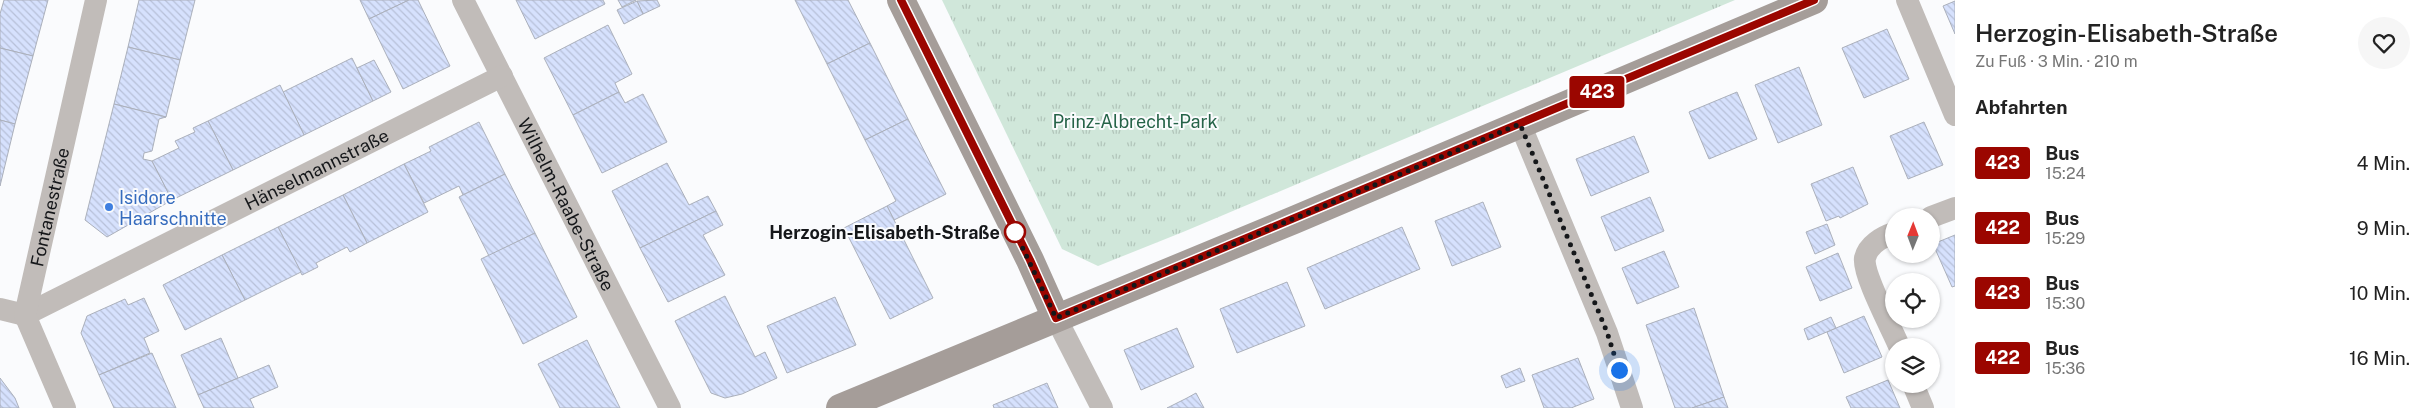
<!DOCTYPE html>
<html lang="de">
<meta charset="utf-8">
<style>
:root{--surface:#fff;--page:#f6f6f6;--text:#222;--muted:#767676}
body{margin:0;font-family:"Public Sans",sans-serif;background:var(--page);color:var(--text);height:100vh;display:flex;flex-direction:column;font-size:19px;white-space:nowrap}
*{box-sizing:border-box;margin:0}
p{font-size:16px;color:var(--muted)}
.icon{flex:none;width:28px;height:28px;fill:none;stroke:currentColor;stroke-width:2;stroke-linecap:round;stroke-linejoin:round}
.map{position:relative;flex:1;overflow:hidden}
.side{display:flex;flex-direction:column;background:var(--surface);width:475px}
.side>*{flex:none}
.badge{padding:0 10px;border-radius:4px;font-size:18px;line-height:32px}
.needle{width:32px;rotate:1deg}
.controls{position:absolute;left:1885px;top:208px;display:grid;gap:10px}
.controls a{display:grid;place-items:center;width:55px;height:55px;border-radius:50%;background:var(--surface);box-shadow:0 1px 4px #0004;font-size:25px}
.you{position:absolute;width:25px;height:25px;margin:-12px;border:4px solid #fff;border-radius:50%;background:#1a73e8;box-shadow:0 0 0 8px #1a73e833}
.map>.badge{position:absolute;translate:-50% -50%;box-shadow:0 0 0 2px #fff}
h2{padding:0 20px;font-size:19px;line-height:45px}
.round{display:grid;place-items:center;flex:none;width:52px;height:52px;border-radius:26px;background:var(--page)}
.headline{display:flex;align-items:center;justify-content:space-between;height:85px;padding:0 20px}
h1{font-size:24px;font-weight:600;line-height:38px}
ul{padding:0;list-style:none}
li{display:flex;align-items:center;gap:15px;height:65px;padding:0 20px}
li div{flex:1}
li b{display:block;font-size:19px}
li em{font-style:normal}
li .badge{min-width:55px;font-weight:700;text-align:center}
main{display:flex;flex:1;min-height:0}
.map>svg:first-child{display:block}
.park{fill:url(#park-tufts)}
.building{fill:url(#building-back-hatch);stroke:#abb0bb}
.lines{fill:none;stroke-linecap:round;stroke-linejoin:round}
.street{stroke:#c1bcb9;stroke-width:22}
.secondary{stroke:#a59d99;stroke-width:28}
.line-casing{stroke:#fff;stroke-width:11}
.line{stroke:#9b0600;stroke-width:8}
.walk{stroke:#15171a;stroke-width:5;stroke-dasharray:0 9}
.shop-dot{fill:#3f7fe0;stroke:#fafbfd;stroke-width:2}
.stop-dot{fill:#fff;stroke:#9b0600;stroke-width:2.5}
.labels{text-anchor:middle;dominant-baseline:central;stroke-width:4;stroke-linejoin:round;paint-order:stroke}
.park-label{font-size:18px;fill:#256348;stroke:#fafbfd}
.street-label{font-size:18px;fill:#15171a;stroke:#fafbfd}
.shop-label{font-size:18px;fill:#366cbe;stroke:#fafbfd;text-anchor:start}
.stop-label{font-size:18px;font-weight:bold;fill:#15171a;stroke:#fafbfd;text-anchor:end}
</style>
<main>
<div class="map">
<svg width="1955" height="408" viewBox="0 0 1955 408">
<defs>
<pattern id="park-tufts" width="24" height="20" patternUnits="userSpaceOnUse" patternTransform="scale(1.25)"><rect width="24" height="20" fill="#d0e7da"/><path d="M3 7l-1-3M5 7V3M7 7l1-3M15 17l-1-3M17 17v-4M19 17l1-3" fill="none" stroke="#b2c5ba"/></pattern>
<pattern id="building-back-hatch" width="6" height="6" patternUnits="userSpaceOnUse" patternTransform="scale(1.25)"><rect width="6" height="6" fill="#d6e1fd"/><path d="M-1 5l2 2M0 0l6 6M5-1l2 2" fill="none" stroke="#b7c0d8"/></pattern>
</defs>
<rect width="100%" height="100%" fill="#fafbfd"/>
<!-- park -->
<polygon class="park" points="942,0 1735,0 1183,232 1098,266 1062,249"/>
<!-- building -->
<g class="building">
<polygon points="4,0 48,0 33,56 0,48 0,14"/>
<polygon points="139,0 195,0 180,60 128,47"/>
<polygon points="360,0 409,0 369,19"/>
<polygon points="409,0 418,0 450,66 403,89 369,19"/>
<polygon points="516,0 603,0 605,4 535,39"/>
<polygon points="618,0 636,0 622,7"/>
<polygon points="657,0 660,6 643,14 637,1"/>
<polygon points="795,0 848,0 870,43 827,64"/>
<polygon points="637,1 643,14 624,24 617,10"/>
<polygon points="1955,1 1955,34 1943,6"/>
<polygon points="608,25 632,74 615,83 619,92 573,115 544,58"/>
<polygon points="1887,29 1909,79 1864,98 1842,48"/>
<polygon points="870,43 908,119 865,140 827,64"/>
<polygon points="128,47 180,60 166,117 114,104"/>
<polygon points="0,48 33,56 15,124 0,120"/>
<polygon points="352,58 373,101 304,135 283,92"/>
<polygon points="374,60 391,92 373,101 357,68"/>
<polygon points="1799,67 1822,125 1778,143 1755,85"/>
<polygon points="280,85 304,135 233,170 208,121"/>
<polygon points="619,92 625,103 643,94 667,142 602,173 573,115"/>
<polygon points="1737,92 1757,139 1709,159 1689,112"/>
<polygon points="114,104 166,117 159,119 152,151 144,153 143,159 152,161 172,200 107,237 85,220"/>
<polygon points="908,119 946,194 894,220 887,206 896,201 865,140"/>
<polygon points="0,120 15,124 0,186"/>
<polygon points="208,121 233,170 172,200 152,161 179,148 175,141 195,132 193,128"/>
<polygon points="479,122 505,174 463,195 459,186 424,203 404,164 431,151 429,147"/>
<polygon points="1924,122 1943,165 1908,179 1890,136"/>
<polygon points="1634,136 1649,172 1591,196 1576,159"/>
<polygon points="667,163 689,205 708,196 716,211 640,248 612,191"/>
<polygon points="404,164 428,212 367,243 343,195"/>
<polygon points="1853,167 1868,204 1840,218 1839,216 1826,221 1811,184"/>
<polygon points="505,174 535,233 489,256 459,197"/>
<polygon points="343,195 367,243 350,252 347,247 316,263 318,267 302,275 278,227"/>
<polygon points="1650,197 1664,231 1615,251 1601,217"/>
<polygon points="1483,202 1501,247 1452,266 1435,221"/>
<polygon points="887,206 933,298 890,319 844,228"/>
<polygon points="716,211 723,225 703,235 725,275 668,302 640,248"/>
<polygon points="1827,224 1835,245 1815,254 1806,232"/>
<polygon points="278,227 301,272 245,300 222,255"/>
<polygon points="1402,227 1420,269 1325,309 1307,268"/>
<polygon points="535,233 577,317 523,344 481,259"/>
<polygon points="1955,235 1955,286 1952,287 1933,244"/>
<polygon points="1664,251 1679,287 1637,304 1622,268"/>
<polygon points="1838,253 1852,288 1820,301 1806,267"/>
<polygon points="222,255 245,300 185,330 163,285"/>
<polygon points="1287,282 1305,326 1237,353 1220,309"/>
<polygon points="725,296 755,357 765,352 777,378 742,394 725,398 711,393 675,321"/>
<polygon points="835,297 856,345 787,373 767,326"/>
<polygon points="144,298 159,331 144,338 150,353 99,375 81,333 87,316 125,299 128,305"/>
<polygon points="1694,308 1724,397 1692,408 1675,408 1646,325"/>
<polygon points="1864,316 1882,357 1844,373 1827,332"/>
<polygon points="1831,317 1836,328 1808,340 1804,329"/>
<polygon points="1177,328 1194,367 1141,390 1124,350"/>
<polygon points="221,338 238,378 198,395 181,355"/>
<polygon points="587,340 620,408 560,408 538,364"/>
<polygon points="152,353 176,408 114,408 99,375"/>
<polygon points="1578,358 1594,399 1571,408 1544,408 1532,375"/>
<polygon points="269,365 278,387 250,399 254,408 204,408 198,395"/>
<polygon points="1520,368 1525,381 1506,388 1501,376"/>
<polygon points="0,378 15,398 19,408 0,408"/>
<polygon points="1888,380 1900,408 1851,408 1846,397"/>
<polygon points="1047,383 1058,408 994,408 993,405"/>
<polygon points="1196,393 1204,408 1167,408 1187,398"/>
<polygon points="1724,397 1728,408 1692,408"/>
</g>
<g class="lines">
<!-- street -->
<g class="street">
<path id="s1" d="M463 0 670 408"/>
<polyline points="1907,0 1955,115"/>
<polyline points="1520,124 1607,333 1632,408"/>
<polyline points="1931,217 1955,208"/>
<path d="M1894 233C1882 237 1868 245 1865 258 1862 273 1892 329 1899 346"/>
<polyline points="0,309 25,315"/>
<path id="s2" d="M25 315 502 76"/>
<polyline points="1056,318 1102,408"/>
<polyline points="1913,384 1923,408"/>
<path id="s3" d="M65 408 25 315 96 0"/>
</g>
<!-- secondary -->
<g class="secondary">
<polyline points="901,0 1030,260 1056,318"/>
<polyline points="840,408 1294,220 1814,0"/>
</g>
</g>
<g class="lines">
<!-- line casing -->
<g class="line-casing">
<polyline id="line" points="901,0 1030,260 1056,318 1814,0"/>
</g>
<!-- line -->
<use href="#line" class="line"/>
<!-- walk -->
<polyline class="walk" points="1015,232 1056,318 1520,124 1607,332 1619,370"/>
</g>
<!-- markers -->
<circle class="shop-dot" cx="109" cy="207" r="5"/>
<circle class="stop-dot" cx="1015" cy="232" r="10"/>
<g class="labels">
<!-- park labels -->
<g class="park-label">
<text x="1135" y="121">Prinz-Albrecht-Park</text>
</g>
<!-- street labels -->
<g class="street-label">
<text stroke="none"><textPath href="#s2" startOffset="326">Hänselmannstraße</textPath></text>
<text stroke="none"><textPath href="#s1" startOffset="229">Wilhelm-Raabe-Straße</textPath></text>
<text stroke="none"><textPath href="#s3" startOffset="212">Fontanestraße</textPath></text>
</g>
<!-- shop labels -->
<g class="shop-label">
<text x="119" y="197">Isidore<tspan x="119" dy="21">Haarschnitte</tspan></text>
</g>
<!-- stop labels -->
<g class="stop-label">
<text x="1000" y="232">Herzogin-Elisabeth-Straße</text>
</g>
</g>
</svg>
<div class="controls">
<a><svg class="needle" viewBox="-14 -14 28 28"><path d="M0-13l5 13h-10z" fill="#e53935"/><path d="M0 13l5-13h-10z" fill="#767676"/></svg></a>
<a><svg class="icon" aria-label="locate" viewBox="0 0 24 24"><circle cx="12" cy="12" r="6"/><path d="M12 2v4M12 18v4M2 12h4M18 12h4"/></svg></a>
<a><svg class="icon" aria-label="layers" viewBox="0 0 24 24"><path d="M12 4l9 5-9 5-9-5zM3 14l9 5 9-5"/></svg></a>
</div>
<div class="you" style="left:1619px;top:370px"></div>
<b class="badge" style="left:1597px;top:92px;background:#9b0600;color:#fff">423</b>
</div>
<section class="side">
<div class="headline"><div><h1>Herzogin-Elisabeth-Straße</h1><p>Zu Fuß · 3 Min. · 210 m</p></div><a class="round"><svg class="icon" aria-label="heart" viewBox="0 0 24 24"><path d="M12 20l-8-8c-3-5 5-10 8-4 3-6 11-1 8 4z"/></svg></a></div>
<h2>Abfahrten</h2>
<ul>
<li><span class="badge" style="background:#9b0600;color:#fff">423</span><div><b>Bus</b><p>15:24</p></div><em>4 Min.</em></li>
<li><span class="badge" style="background:#9b0600;color:#fff">422</span><div><b>Bus</b><p>15:29</p></div><em>9 Min.</em></li>
<li><span class="badge" style="background:#9b0600;color:#fff">423</span><div><b>Bus</b><p>15:30</p></div><em>10 Min.</em></li>
<li><span class="badge" style="background:#9b0600;color:#fff">422</span><div><b>Bus</b><p>15:36</p></div><em>16 Min.</em></li>
</ul>
</section>
</main>
